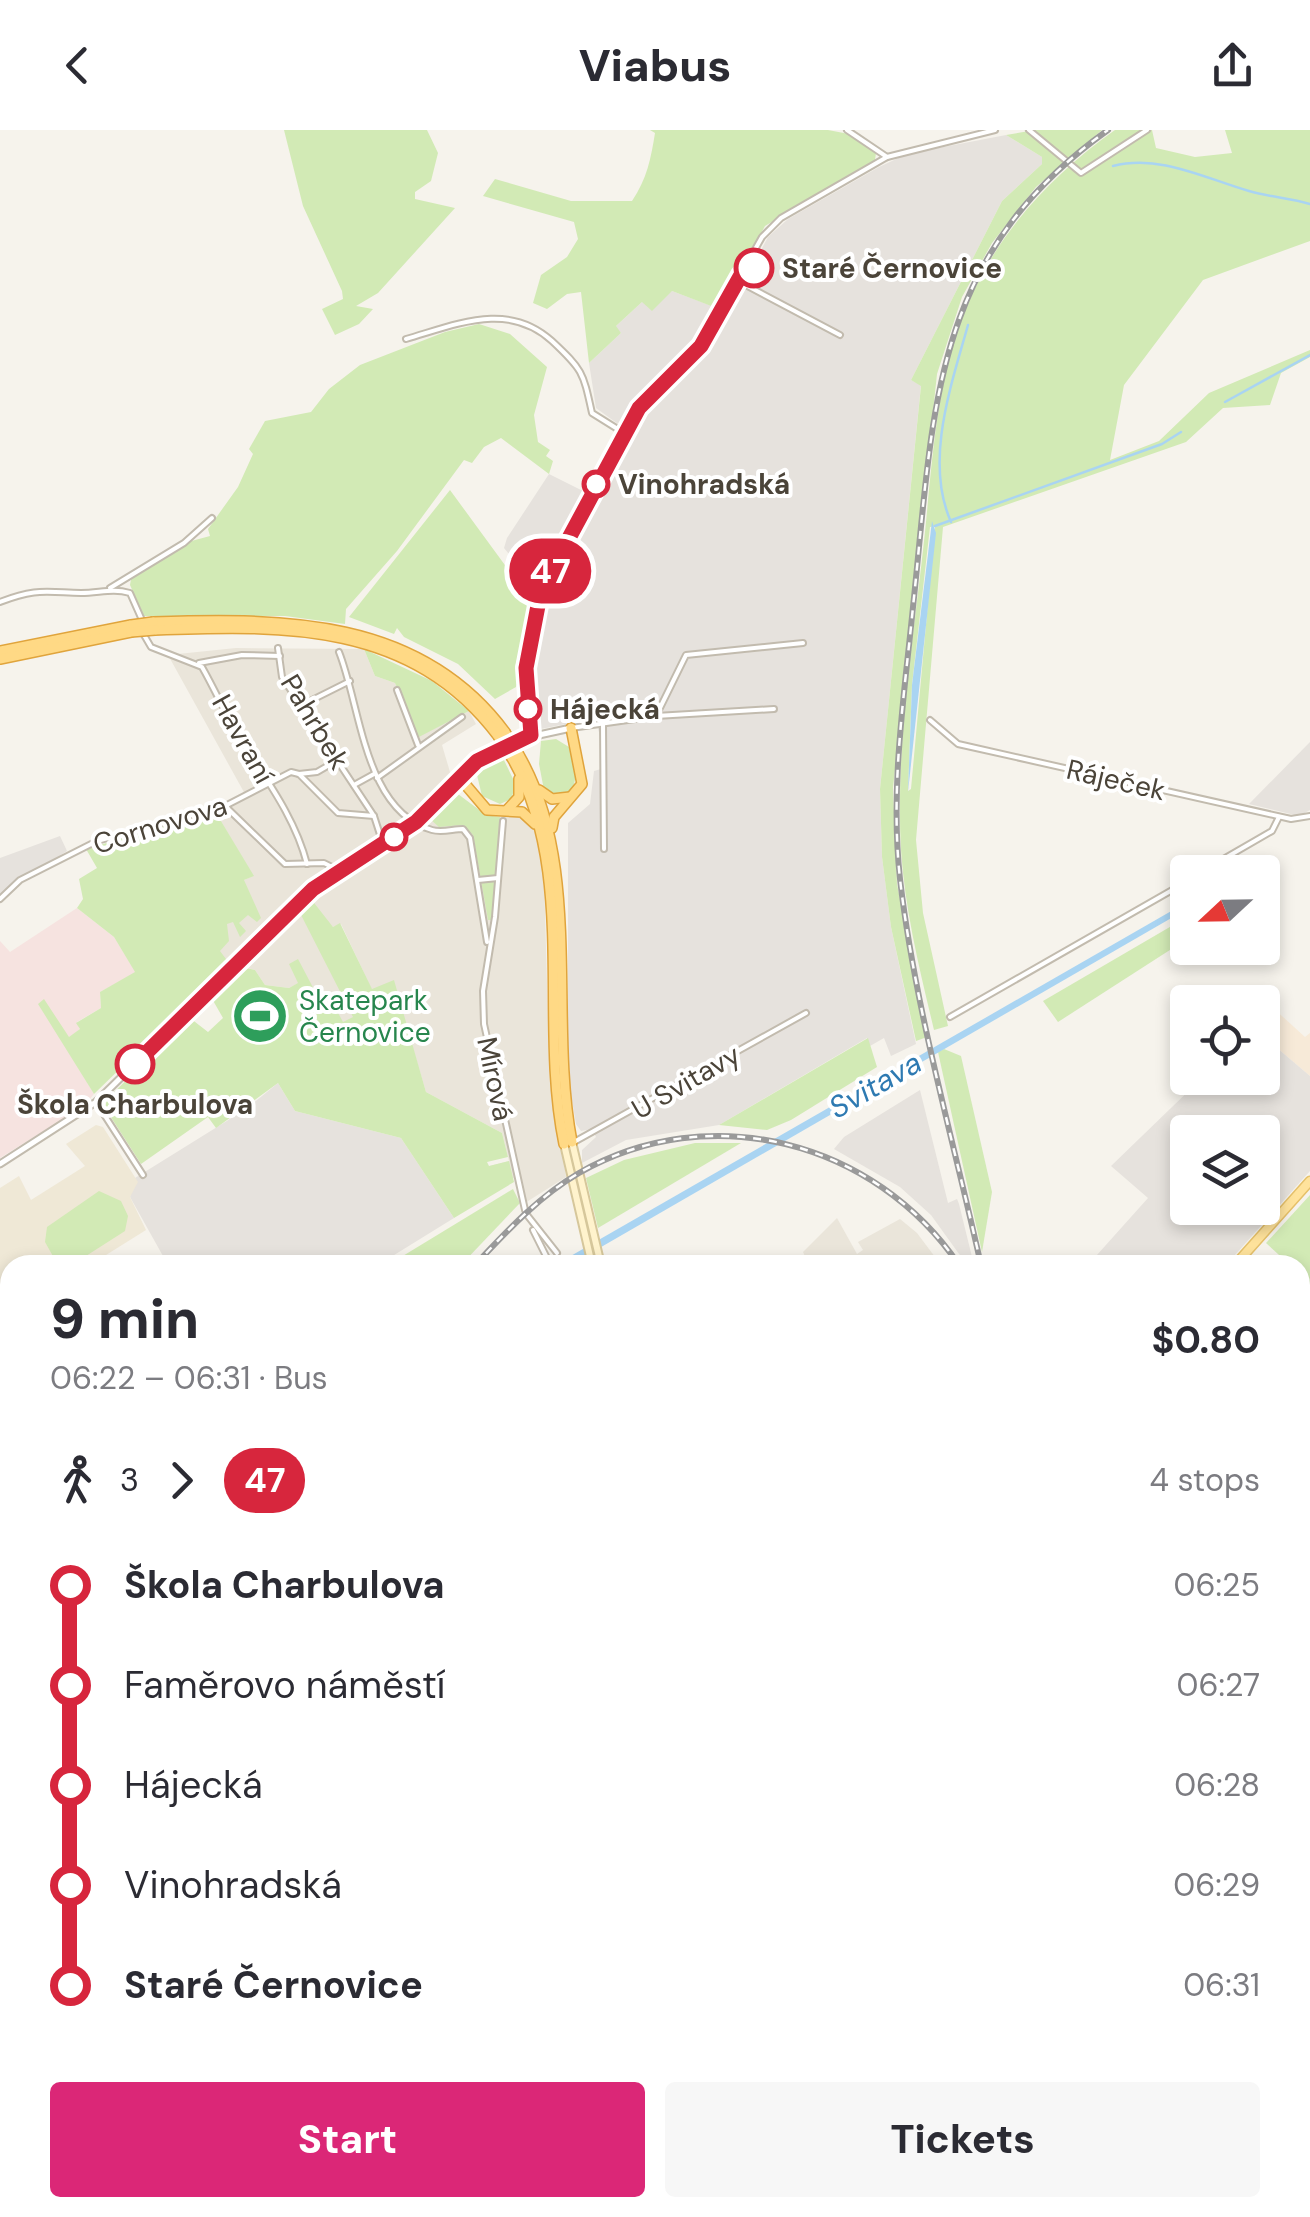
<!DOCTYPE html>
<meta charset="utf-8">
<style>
:root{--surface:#fff;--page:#f7f7f7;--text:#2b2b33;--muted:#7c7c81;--accent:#db2777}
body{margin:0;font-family:"DM Sans",sans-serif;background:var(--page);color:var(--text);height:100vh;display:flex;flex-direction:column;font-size:38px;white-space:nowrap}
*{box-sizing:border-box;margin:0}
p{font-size:32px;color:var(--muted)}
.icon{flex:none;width:55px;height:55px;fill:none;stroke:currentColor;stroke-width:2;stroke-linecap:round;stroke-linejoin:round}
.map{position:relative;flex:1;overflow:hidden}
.details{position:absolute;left:0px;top:1125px;width:1310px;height:962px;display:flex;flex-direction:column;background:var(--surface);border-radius:30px 30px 0 0;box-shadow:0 5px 15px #0003}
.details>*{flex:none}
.badge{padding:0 20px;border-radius:32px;font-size:35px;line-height:65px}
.needle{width:65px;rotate:248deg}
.buttons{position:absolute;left:1170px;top:725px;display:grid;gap:20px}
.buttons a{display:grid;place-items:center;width:110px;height:110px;border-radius:10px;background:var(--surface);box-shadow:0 5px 15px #0003;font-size:50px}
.map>.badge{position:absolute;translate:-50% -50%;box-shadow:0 0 0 5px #fff}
.legs{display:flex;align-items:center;gap:15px;height:110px;padding:0 50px;font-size:32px}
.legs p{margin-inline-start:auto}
.head{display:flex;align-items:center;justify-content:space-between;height:170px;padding:0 50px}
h1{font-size:55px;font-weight:800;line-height:75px}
.cta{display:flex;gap:20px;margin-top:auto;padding:20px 50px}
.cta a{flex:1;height:115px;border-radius:10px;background:var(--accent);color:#fff;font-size:40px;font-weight:800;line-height:115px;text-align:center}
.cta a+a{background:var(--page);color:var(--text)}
ul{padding:0 50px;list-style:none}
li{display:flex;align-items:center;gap:35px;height:100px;font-size:38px}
li i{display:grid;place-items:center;width:15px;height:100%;margin:0 12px;background:currentColor}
li i::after{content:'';width:25px;height:25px;margin:-12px;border:8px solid;border-radius:50%;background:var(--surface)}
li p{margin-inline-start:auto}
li:first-child i{background:linear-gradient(#0000 50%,currentColor 0)}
li:last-child i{background:linear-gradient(currentColor 50%,#0000 0)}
header{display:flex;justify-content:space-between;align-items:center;height:130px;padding:0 50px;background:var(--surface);font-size:45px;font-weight:800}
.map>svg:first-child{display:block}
.residential{fill:#eae5da}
.commercial{fill:#f7ead8}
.industrial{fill:#e6e2dd;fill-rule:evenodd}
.education{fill:#efe8d6}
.medical{fill:#f6e3e0}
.green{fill:#d2eab5;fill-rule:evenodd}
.water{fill:#a9d4f2}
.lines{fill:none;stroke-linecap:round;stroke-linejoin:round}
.stream{stroke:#a9d4f2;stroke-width:2.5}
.minor-casing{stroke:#c2bbae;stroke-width:8}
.tertiary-casing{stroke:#c2bbae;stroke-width:9}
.secondary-casing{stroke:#d6c79b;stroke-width:10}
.primary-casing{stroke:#e6c16a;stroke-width:11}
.trunk-casing{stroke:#e0a43c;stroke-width:12}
.minor{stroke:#fff;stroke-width:4}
.tertiary{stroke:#fff;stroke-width:5}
.secondary{stroke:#fff3cd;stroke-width:6}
.primary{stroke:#ffe39c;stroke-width:8}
.trunk{stroke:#ffd985;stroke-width:9}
.tram{stroke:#9a9a9a;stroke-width:2.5}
.rail-casing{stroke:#9a9a9a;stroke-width:6}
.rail{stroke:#fff;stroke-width:2.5;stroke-dasharray:8;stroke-linecap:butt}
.trunk-bridge-casing{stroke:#e0a43c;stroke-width:12;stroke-linecap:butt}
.trunk-bridge{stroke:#ffd985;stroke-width:9}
.line-1-casing{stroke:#fff;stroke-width:22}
.line-1{stroke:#d7263d;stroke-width:15}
.stop-1-dot{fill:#fff;stroke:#d7263d;stroke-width:5}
.labels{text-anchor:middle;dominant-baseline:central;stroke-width:8;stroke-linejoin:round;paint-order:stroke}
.stop-label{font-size:28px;font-weight:bold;fill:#4b4439;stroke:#fff;text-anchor:start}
.street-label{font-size:28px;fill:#4b4439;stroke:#fff}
.leisure-label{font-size:28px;fill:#27864d;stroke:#fff;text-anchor:start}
.water-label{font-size:30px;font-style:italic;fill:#2e7ab2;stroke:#fff}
</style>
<header><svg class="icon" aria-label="back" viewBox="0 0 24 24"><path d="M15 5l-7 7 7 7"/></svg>Viabus<svg class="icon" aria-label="share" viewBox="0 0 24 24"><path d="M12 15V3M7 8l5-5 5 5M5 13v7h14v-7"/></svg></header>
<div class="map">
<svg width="1310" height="2087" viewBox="0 0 1310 2087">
<rect width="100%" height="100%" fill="#f6f3ec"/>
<!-- residential -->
<g class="residential">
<polygon points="236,518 364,519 375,546 395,553 417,607 469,581 476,594 442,615 458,669 493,688 524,686 533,693 544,744 549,926 566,1047 525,1073 518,1047 466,1061 463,1043 509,1031 502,1003 426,962 393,851 372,860 341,794 333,797 320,786 300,781 354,887 343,893 327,863 318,867 299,853 289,858 265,855 255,840 229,833 222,827 195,772 253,746 215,681 245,664 168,525"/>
<polygon points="837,1088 857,1124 863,1120 858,1112 900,1089 917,1103 941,1135 803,1135 808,1133 803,1122"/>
</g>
<!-- commercial -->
<g class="commercial">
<polygon points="1271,876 1305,907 1310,903 1310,946 1263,906 1263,885"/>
<polygon points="10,1660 10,1780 0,1773 0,1665"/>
<polygon points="0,1808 10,1817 10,1962 0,1953"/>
</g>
<!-- industrial -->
<g class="industrial">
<polygon points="1006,5 1042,27 1042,34 1002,71 911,250 921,255 880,659 882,727 891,797 916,914 891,926 884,908 870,916 867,908 719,995 626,1010 582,1033 582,1020 596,1007 592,999 581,1001 576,994 568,947 568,693 590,674 594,641 601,639 600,606 595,588 541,599 532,590 531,546 547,462 629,302 596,278 589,233 621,203 615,197 642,172 672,161 728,182 768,107 788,89 879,37 907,24"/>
<polygon points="549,344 585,362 556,419 536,421 518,435 504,418 507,408"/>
<polygon points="1310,612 1310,680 1299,686 1249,674"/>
<polygon points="60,706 67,721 0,764 0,728"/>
<path d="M1263 906 1310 946V1041L1226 1135H1088L1148 1068 1111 1036 1202 948H1262ZM1188 1002H1262V1078H1188Z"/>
<polygon points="278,953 295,981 401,1008 454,1088 378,1135 168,1135 130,1067 135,1048 246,979"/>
<polygon points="920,960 948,1073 957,1069 959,1074 973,1131 967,1135 931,1085 900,1057 834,1019 844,1007"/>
<polygon points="10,1484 10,1646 0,1651 0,1489"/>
<polygon points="1310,1745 1310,1968 1300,1971 1300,1752"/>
</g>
<!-- education -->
<polygon class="education" points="96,995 103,997 138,1052 130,1067 146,1100 90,1135 10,1135 10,1207 0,1217 0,1058 19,1046 31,1070 85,1036 66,1014"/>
<!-- medical -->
<polygon class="medical" points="77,778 114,807 136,843 100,862 101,878 77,892 80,899 65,916 94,964 84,976 0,1028 0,811 10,822"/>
<!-- green -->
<g class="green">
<polygon points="284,0 427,0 438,23 431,51 415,62 415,69 455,78 378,163 356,176 373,179 359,194 335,205 322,179 343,169 342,161 303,76"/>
<path d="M650 0H828L849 4 876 23 875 30 765 96 719 179 672 161 652 181 642 172 616 196 621 203 589 233 581 162 567 164 547 179 533 173 541 145 567 127 578 109 574 92 483 66 495 49 571 71H632C647 49 651 28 655 3Z"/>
<polygon points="1035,0 1102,0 1036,57 992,113 962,167 937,244 893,658 897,754 927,907 916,911 891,797 882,727 880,659 921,256 911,250 1002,71 1042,34 1042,27 1006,5"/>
<path d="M1115 0H1152L1156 18 1195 27 1232 23 1225 0H1310V111L1203 150 1124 255 1110 330 1159 311 1209 263 1310 220V227L1281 243 1270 275 1223 278 1186 312 943 397 916 710 923 783 948 896 934 900C920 841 905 781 901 720 895 615 914 507 925 402 933 324 937 244 969 171 1000 100 1053 44 1115 0ZM935 396 911 659 908 661 912 555 930 397Z"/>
<polygon points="479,194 510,204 547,237 534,285 538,312 550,320 546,326 553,331 549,344 501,308 484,317 472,333 464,330 397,421 346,479 345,494 285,486 144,486 130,455 132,444 184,413 210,406 208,399 238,357 253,324 249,319 265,291 311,282 329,259 360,235 445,202"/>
<polygon points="450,360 510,442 536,421 556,419 536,452 522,531 518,526 515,537 520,547 516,557 495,569 458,534 404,507 397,498 394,504 349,487"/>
<polygon points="364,519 432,551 469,581 417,608 395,553 375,546"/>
<polygon points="556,609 569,617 577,641 572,663 556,668 544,660 539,634 541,611"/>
<polygon points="501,624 516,655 511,669 500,674 482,666 477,645"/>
<polygon points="458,664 486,685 500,687 492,790 488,790 473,705 462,695 439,697 429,688 449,666"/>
<polygon points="215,681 254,746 244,750 261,788 257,792 248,785 239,793 246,801 240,807 233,792 227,794 229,811 220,821 229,833 94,964 38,874 44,869 69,907 80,899 76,893 101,878 100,862 135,842 114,807 77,778 83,769 79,749 97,738 86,719"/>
<polygon points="311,769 333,797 340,793 372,859 394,850 426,962 502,1003 508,1027 487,1032 489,1036 509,1031 514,1052 454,1088 401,1008 295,981 278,953 216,998 208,987 141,1034 105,978 107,969 190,888 208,902 223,888 211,867 242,837 255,840 265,855 289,858 298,853 289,834 298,829 318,867 327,862 343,892 353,887 299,781"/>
<polygon points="1187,787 1187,809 1058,892 1043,871"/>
<polygon points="868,908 877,937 791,990 767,1000 719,995"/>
<polygon points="944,919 961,926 992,1062 982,1122 938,922"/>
<polygon points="695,1013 741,1013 598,1098 586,1048 624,1030"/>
<polygon points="513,1059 520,1073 461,1135 388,1135"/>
<polygon points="99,1061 121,1071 128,1086 125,1101 75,1133 54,1128 45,1112 47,1097"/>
<polygon points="1310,1065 1310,1284 1300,1288 1300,1159 1307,1150 1300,1144 1300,1135 1290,1135 1266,1113"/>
<polygon points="1310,2025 1310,2087 1164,2087 1183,2078 1300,2078 1300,2028"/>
</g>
<!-- water -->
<g class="water">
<polygon points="932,391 936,403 908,662 912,555"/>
<polygon points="1187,772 1187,779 570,1135 555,1135"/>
</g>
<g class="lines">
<!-- stream -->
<g class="stream">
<path d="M1113 36C1160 24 1204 48 1249 61 1269 67 1290 68 1310 74"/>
<polyline points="1225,272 1310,225"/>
<path d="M951 392C924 331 951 256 968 195"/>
<polyline points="935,396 1162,314 1181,302"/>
</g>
<!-- minor casing -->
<g class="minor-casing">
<g id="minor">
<polyline points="847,0 887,27"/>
<polyline points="1029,0 1081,43 1147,0"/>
<polyline points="738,151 840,205"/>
<path d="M406 209C458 194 508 171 552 211 583 240 583 242 592 283L624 303"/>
<polyline points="110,458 184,413 212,388"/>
<path d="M0 472C35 458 45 462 81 463 100 463 112 458 130 463L142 490"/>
<path d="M144 505 151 517 202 537C215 560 226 585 240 608 265 648 295 687 307 734"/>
<polyline points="278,518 282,547 374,686 383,714"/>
<path d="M339 522C361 577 364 681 432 700 442 703 453 699 463 699L470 708 487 812"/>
<polyline points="199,533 242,525 280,526"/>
<polyline points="397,560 418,615"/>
<polyline points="300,576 350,551"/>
<polyline points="656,586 686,525 803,513"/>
<polyline points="930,590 958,614 1291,689 1310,686"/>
<polyline points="603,594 604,719"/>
<polyline points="571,598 656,586 774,579"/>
<polyline points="531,605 526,538 541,460 639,278 701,216 762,107 781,88 887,27 995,0"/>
<polyline points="299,644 317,642 336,631"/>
<polyline points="377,648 462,587"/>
<polyline points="354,655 374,644"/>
<polyline points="225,676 285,734 324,733 340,741"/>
<polyline points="503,691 495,787 483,861 484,894 525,1080"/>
<polyline points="1201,742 1272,701 1279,687"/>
<polyline points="478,750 498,748"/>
<polyline points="0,769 20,750 97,711 225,676 291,642 299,644 338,683 374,686"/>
<polyline points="950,887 1188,751"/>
<polyline points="96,972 143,1045"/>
<polyline points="574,1012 806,883"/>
<polyline points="527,1085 557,1123"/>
<polyline points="533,1100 546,1126"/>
<polyline points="0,1248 10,1263"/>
<polyline points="0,1349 10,1367"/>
<polyline points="1300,1641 1310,1655"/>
<polyline points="0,1658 10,1654"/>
<polyline points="1310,1697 1300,1703 1310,1718"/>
<polyline points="0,1724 10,1720"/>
<polyline points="0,2008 10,2007"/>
<polyline points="138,2087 148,2078"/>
<polyline points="332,2087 347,2083 422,2087"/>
</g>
</g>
<!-- tertiary casing -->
<g class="tertiary-casing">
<g id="tertiary">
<polyline points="516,610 571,598"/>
<polyline points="0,1034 96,972 313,759 416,692 459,647 498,619"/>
</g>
</g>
<!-- secondary casing -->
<g class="secondary-casing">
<g id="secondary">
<polyline points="572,1012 601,1135"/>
<polyline points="564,1014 592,1135"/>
<polyline points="40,2087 41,2078"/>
</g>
</g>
<!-- primary casing -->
<g class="primary-casing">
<g id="primary">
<polyline points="1235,1135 1310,1051"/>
<polyline points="0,1962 10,1972"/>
<polyline points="113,2078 123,2087"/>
</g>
</g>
<!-- trunk casing -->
<g class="trunk-casing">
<g id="trunk">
<path d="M153 492C283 488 420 487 505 602"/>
<path d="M155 500C285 495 412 492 498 606"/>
<polyline points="0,521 131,495"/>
<polyline points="0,529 131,502"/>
<path d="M519 625C584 737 548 887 572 1012"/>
<path d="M512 628C578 744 538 888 564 1014"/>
<polyline points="459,647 487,680 522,682 535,694"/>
<polyline points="539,660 552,669 570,667"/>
<polyline points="507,680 519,667 519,649"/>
<polyline points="552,698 554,687 582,654 571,598"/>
</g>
</g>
<!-- minor -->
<use href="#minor" class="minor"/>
<!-- tertiary -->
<use href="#tertiary" class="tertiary"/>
<!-- secondary -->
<use href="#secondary" class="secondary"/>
<!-- primary -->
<use href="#primary" class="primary"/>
<!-- trunk -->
<use href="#trunk" class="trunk"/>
<!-- tram -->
<polyline class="tram" points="138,2087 148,2078"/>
<!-- rail casing -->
<g class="rail-casing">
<g id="rail">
<path d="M475 1135C507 1101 538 1067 579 1043 710 968 875 1011 959 1135"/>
<path d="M981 1135C953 1008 915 879 900 749 890 658 904 568 913 477 934 280 930 127 1108 0"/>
<polyline points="0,1435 10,1430"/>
<polyline points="0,1486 10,1480"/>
<polyline points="0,1790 10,1799"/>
<polyline points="1300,1885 1310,1877"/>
<polyline points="1300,1966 1310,1962"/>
<polyline points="1300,2000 1310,1995"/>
<polyline points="489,2078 523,2083"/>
<polyline points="823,2078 849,2080"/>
<polyline points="869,2078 1067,2084 1127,2078"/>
<polyline points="656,2080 701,2087"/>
<polyline points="572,2081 608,2082"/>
</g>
</g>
<!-- rail -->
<use href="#rail" class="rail"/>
<!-- trunk-bridge casing -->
<g class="trunk-bridge-casing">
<g id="trunk-bridge">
<polyline points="131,495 153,492"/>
<polyline points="131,502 155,500"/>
<polyline points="505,602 519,625"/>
<polyline points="498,606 512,628"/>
</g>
</g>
<!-- trunk-bridge -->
<use href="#trunk-bridge" class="trunk-bridge"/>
</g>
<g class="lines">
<!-- line-1 casing -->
<g class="line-1-casing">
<polyline id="line-1" points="135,934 313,759 416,692 477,631 531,605 526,538 541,460 639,278 701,216 741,145 754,138"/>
</g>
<!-- line-1 -->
<use href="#line-1" class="line-1"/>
</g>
<!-- icons -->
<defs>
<g id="stadium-disc" transform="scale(2.875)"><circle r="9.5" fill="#2e9e5b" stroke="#fff"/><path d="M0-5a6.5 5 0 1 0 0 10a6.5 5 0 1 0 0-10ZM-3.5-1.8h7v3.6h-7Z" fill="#fff"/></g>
</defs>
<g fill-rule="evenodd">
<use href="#stadium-disc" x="260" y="886"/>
</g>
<!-- markers -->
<g class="stop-1-dot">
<circle cx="754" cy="138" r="18"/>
<circle cx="596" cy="354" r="12"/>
<circle cx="528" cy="579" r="12"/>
<circle cx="394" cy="707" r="12"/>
<circle cx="135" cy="934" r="18"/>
</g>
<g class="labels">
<!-- stop labels -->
<g class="stop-label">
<text x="782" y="138">Staré Černovice</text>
<text x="618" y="354">Vinohradská</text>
<text x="550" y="579">Hájecká</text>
<text x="135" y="974" text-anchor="middle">Škola Charbulova</text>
</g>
<!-- street labels -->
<g class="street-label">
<text transform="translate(315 592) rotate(59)">Pahrbek</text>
<text transform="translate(243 609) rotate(61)">Havraní</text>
<text transform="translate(1116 650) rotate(13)">Ráječek</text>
<text transform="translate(160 695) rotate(-17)">Cornovova</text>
<text transform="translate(495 949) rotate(78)">Mírová</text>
<text transform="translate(686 952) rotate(-30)">U Svitavy</text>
</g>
<!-- leisure labels -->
<g class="leisure-label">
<text x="299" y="870">Skatepark<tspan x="299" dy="32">Černovice</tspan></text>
</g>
<!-- water labels -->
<g class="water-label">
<text transform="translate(875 955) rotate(-30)">Svitava</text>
</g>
</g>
</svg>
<div class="buttons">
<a><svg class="needle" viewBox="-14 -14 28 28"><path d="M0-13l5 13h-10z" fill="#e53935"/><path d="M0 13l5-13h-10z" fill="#7c7c81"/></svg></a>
<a><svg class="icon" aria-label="locate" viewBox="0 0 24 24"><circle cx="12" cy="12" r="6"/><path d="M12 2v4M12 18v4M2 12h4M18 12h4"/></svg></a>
<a><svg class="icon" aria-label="layers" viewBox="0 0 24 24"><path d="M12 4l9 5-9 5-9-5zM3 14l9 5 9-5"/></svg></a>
</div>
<b class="badge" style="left:550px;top:441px;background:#d7263d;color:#fff">47</b>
<section class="details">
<div class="head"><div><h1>9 min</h1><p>06:22 – 06:31 · Bus</p></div><b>$0.80</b></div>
<div class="legs"><svg class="icon" aria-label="walk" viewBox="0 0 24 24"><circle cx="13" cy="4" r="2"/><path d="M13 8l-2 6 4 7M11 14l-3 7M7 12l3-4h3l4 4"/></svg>3<svg class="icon" aria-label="forward" viewBox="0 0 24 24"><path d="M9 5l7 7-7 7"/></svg><b class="badge" style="background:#d7263d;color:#fff">47</b><p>4 stops</p></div>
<ul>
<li><i style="color:#d7263d"></i><b>Škola Charbulova</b><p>06:25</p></li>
<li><i style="color:#d7263d"></i><span>Faměrovo náměstí</span><p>06:27</p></li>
<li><i style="color:#d7263d"></i><span>Hájecká</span><p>06:28</p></li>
<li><i style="color:#d7263d"></i><span>Vinohradská</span><p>06:29</p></li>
<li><i style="color:#d7263d"></i><b>Staré Černovice</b><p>06:31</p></li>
</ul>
<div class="cta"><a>Start</a><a>Tickets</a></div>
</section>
</div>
